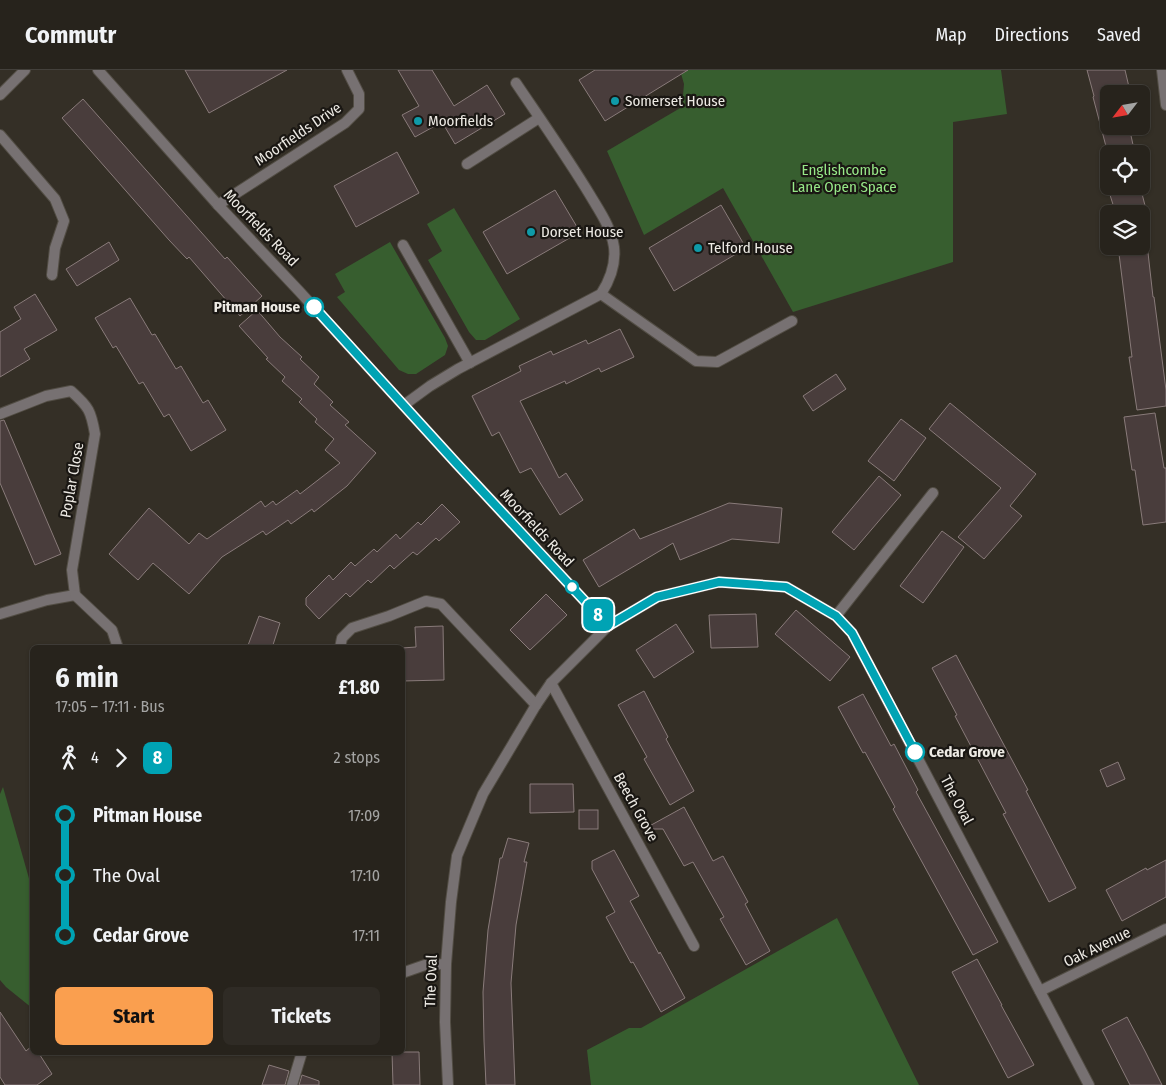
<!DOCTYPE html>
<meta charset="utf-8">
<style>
:root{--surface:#27231c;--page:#2f2b25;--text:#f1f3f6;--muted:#a4a4a3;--line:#43403b;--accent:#fa9f4f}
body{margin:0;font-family:"Fira Sans Condensed",sans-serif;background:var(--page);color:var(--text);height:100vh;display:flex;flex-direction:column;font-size:19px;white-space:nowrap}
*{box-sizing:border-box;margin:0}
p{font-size:16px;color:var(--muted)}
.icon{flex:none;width:28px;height:28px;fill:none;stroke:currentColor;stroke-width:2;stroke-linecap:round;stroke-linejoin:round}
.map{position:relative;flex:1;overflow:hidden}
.sheet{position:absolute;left:30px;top:575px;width:375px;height:410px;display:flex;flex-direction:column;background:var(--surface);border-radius:8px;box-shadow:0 1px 4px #0004,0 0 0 1px var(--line)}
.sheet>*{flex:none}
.badge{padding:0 10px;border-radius:8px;font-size:18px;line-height:32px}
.needle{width:32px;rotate:239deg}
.tools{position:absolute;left:1100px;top:15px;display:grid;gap:10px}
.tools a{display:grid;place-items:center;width:50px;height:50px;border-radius:8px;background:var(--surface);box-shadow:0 1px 4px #0004,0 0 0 1px var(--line);font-size:25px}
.map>.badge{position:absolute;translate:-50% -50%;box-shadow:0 0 0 2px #fff}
.legs{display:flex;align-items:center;gap:8px;height:55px;padding:0 25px;font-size:16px}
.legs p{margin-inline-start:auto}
.headline{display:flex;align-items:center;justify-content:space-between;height:85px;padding:0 25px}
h1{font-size:28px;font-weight:700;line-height:38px}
.action{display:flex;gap:10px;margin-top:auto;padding:10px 25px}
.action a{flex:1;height:58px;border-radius:8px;background:var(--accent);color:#111;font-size:20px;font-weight:700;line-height:58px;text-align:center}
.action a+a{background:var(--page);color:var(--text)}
ul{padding:0 25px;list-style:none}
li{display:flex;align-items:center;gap:18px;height:60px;font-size:19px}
li i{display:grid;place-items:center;width:8px;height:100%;margin:0 6px;background:currentColor}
li i::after{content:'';width:12px;height:12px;margin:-6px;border:4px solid;border-radius:50%;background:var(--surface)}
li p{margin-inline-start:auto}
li:first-child i{background:linear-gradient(#0000 50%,currentColor 0)}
li:last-child i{background:linear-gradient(currentColor 50%,#0000 0)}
header{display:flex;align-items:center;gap:30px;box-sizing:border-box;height:70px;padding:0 25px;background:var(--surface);border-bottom:1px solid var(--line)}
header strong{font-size:24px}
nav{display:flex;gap:28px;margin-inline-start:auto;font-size:18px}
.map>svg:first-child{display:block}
.green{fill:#375e2f}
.building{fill:#493d3c;stroke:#897b7a}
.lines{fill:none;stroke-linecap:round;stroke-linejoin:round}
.service-casing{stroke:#524d44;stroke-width:12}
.minor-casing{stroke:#524d44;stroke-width:12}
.tertiary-casing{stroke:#524d44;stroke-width:12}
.service{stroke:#777172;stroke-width:10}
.minor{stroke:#777172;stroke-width:10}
.tertiary{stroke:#777172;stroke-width:10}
.line-1-casing{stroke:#fff;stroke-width:11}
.line-1{stroke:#00a3b4;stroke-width:8}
.culture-dot{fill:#0f9aa8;stroke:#1a1713;stroke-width:2}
.stop-1-dot{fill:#fff;stroke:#00a3b4;stroke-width:2.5}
.labels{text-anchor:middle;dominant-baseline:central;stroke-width:4.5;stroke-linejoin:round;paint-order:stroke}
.poi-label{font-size:15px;fill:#edeae4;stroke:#1a1713;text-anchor:start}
.street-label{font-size:15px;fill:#edeae4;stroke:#1a1713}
.park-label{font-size:15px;fill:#97e888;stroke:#1a1713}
.stop-label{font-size:15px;font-weight:bold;fill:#edeae4;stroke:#1a1713;text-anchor:end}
</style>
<header>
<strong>Commutr</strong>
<nav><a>Map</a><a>Directions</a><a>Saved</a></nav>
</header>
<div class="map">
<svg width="1166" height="1015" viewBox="0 0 1166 1015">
<rect width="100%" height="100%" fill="#342f26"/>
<!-- green -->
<g class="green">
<polygon points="680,0 1001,0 1007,44 953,52 953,192 793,242 723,118 644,165 607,81 682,37 684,14"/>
<polygon points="454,138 520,249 485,270 476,270 469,262 428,190 442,181 427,154"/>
<polygon points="390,172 445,268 448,276 445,285 416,304 408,304 399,300 337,227 345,222 335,204"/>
<polygon points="3,717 32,819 32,938 6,917 0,910 0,724"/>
<polygon points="837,848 919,1015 591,1015 587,980 629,958 641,958"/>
</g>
<!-- building -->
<g class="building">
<polygon points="185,0 287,0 209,43"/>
<polygon points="398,0 432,0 454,36 487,15 505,44 455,74 442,52 415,67 402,45 419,36"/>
<polygon points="595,0 688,0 605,51 579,10"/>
<polygon points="1087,0 1125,0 1129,17 1123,19 1125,24 1109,24 1109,56 1133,56 1134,59 1130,61 1135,84 1108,84 1093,27 1094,26"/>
<polygon points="83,29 225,189 227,187 262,226 240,246 189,187 187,189 169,170 62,48"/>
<polygon points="397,82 419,123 356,157 334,116"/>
<polygon points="1140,116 1150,155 1145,156 1153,227 1154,227 1166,320 1166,336 1137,340 1129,287 1132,287 1118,176 1141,176 1141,144 1116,144 1110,125"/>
<polygon points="555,120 580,162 507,204 483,162"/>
<polygon points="721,135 746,178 674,221 649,178"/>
<polygon points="109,172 119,190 77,216 66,199"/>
<polygon points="35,224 57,260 24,279 30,289 0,307 0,262 21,249 14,237"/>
<polygon points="130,228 152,265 155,264 176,299 181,296 203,333 208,330 226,360 191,381 169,344 164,347 143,312 139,314 116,276 113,278 95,248"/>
<polygon points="257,240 280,267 302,287 300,289 319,307 314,314 333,332 330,335 349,352 345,355 376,383 347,416 314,442 312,439 291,454 288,450 266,465 263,461 222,487 189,524 153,493 138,510 109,484 149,438 189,474 199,463 207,469 261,431 265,437 273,431 276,435 297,420 300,424 340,393 325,380 334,369 315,352 317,349 299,332 302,329 282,311 285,307 266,289 268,288 239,256"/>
<polygon points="620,259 634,287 601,302 599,298 566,314 565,311 520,331 559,408 566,403 583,430 560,445 531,398 520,403 499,362 492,366 472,326 521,301 519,296 551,281 553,285 586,270 588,274"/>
<polygon points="836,304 846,319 813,341 803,326"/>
<polygon points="950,333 1036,404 1010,436 1022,446 984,489 958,467 1001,418 929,359"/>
<polygon points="1155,343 1164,398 1166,398 1166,452 1143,455 1135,400 1132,400 1124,347"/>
<polygon points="901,349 926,368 894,411 868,391"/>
<polygon points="4,350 61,484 35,495 0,413 0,351"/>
<polygon points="879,406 901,425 854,480 832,462"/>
<polygon points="729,433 782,438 779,473 732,469 680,490 673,473 599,517 583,490 634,459 640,469"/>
<polygon points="442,434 460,452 439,471 436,468 417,485 413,482 394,499 390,495 371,513 368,510 350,527 346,523 319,549 306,535 306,528 329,505 333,510 351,492 355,496 374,479 377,482 396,464 400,469 418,452 421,455"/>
<polygon points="942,461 964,477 923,533 900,516"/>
<polygon points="546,524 567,545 530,580 510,560"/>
<polygon points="796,540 850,587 830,611 775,564"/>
<polygon points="756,544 758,577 711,578 709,545"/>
<polygon points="259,546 280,553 272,578 247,578"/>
<polygon points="676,554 694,582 654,608 636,580"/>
<polygon points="443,556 444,610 402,611 402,578 416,577 415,557"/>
<polygon points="956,585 1028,720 1026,721 1076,818 1049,832 1003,744 1006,743 955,646 957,645 932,598"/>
<polygon points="644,621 668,667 666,669 694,721 670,735 644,689 647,687 618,635"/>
<polygon points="863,624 891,676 894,674 918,720 916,722 998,872 973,885 893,739 895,737 865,682 863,683 838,637"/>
<polygon points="1118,692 1125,709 1107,717 1100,700"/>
<polygon points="530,714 573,714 574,742 530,743"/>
<polygon points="684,737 713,791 723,786 748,832 745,834 770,881 746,895 720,849 724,847 693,792 684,796 663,759 644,759"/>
<rect x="579" y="740" width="19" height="19"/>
<polygon points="508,768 529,773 524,792 527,792 516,855 511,913 515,1015 486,1015 484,971 483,922 488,860 500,788 502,788"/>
<polygon points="614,780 639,826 630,831 659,884 660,882 685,928 661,942 633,892 631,893 606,847 615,842 592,799 592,791"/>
<polygon points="1166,790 1166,827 1122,851 1106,820 1146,798 1147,800"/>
<polygon points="977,889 1002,935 1001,935 1034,995 1008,1008 952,902"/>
<polygon points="0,942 26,981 32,976 32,982 38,982 52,1004 37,1015 5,1015 0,1007"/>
<polygon points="1127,947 1145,981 1162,1015 1130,1015 1102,960"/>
<polygon points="392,982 419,982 420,1015 393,1015"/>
<polygon points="269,995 289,1001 285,1015 262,1015"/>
<polygon points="302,1005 319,1011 319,1015 299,1015"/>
</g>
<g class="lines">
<!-- service casing -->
<g class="service-casing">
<g id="service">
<polyline points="0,65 55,129 64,151 55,178 52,205"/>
<polyline points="292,1015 302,982"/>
</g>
</g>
<!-- minor casing -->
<g class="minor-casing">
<g id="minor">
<polyline points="98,0 218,135 299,221 457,394 608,556"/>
<polyline points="0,25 25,0"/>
<polyline points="467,94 539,48"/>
<polyline points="218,135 345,53 359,39 359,24 347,0"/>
<polyline points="403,175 470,293"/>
<polyline points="601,224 696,291 717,292 792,251"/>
<path d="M404 335 430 316 458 299 601 224C610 210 616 194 614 177 611 157 600 142 590 125 567 87 541 50 516 13"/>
<path d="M0 344 46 326 71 321C89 337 91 341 95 364L72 500 75 525 47 530 0 544"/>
<polyline points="75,525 112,560 118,578"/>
<polyline points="836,546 933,423"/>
<polyline points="340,578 342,568 352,558 389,546 426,531 441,534 536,635"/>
<polyline points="551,613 694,876"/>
<polyline points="402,903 425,895 446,894"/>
<polyline points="1040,921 1166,859"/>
<polyline points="448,1015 445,952 446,894 451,832 457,786 483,724 536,635 551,613 608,556 657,527 719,512 786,517 836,546 852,563 1089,1015"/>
</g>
</g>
<!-- tertiary casing -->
<g class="tertiary-casing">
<polyline id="tertiary" points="1162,0 1166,35"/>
</g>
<!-- service -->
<use href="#service" class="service"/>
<!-- minor -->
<use href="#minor" class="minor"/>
<!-- tertiary -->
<use href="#tertiary" class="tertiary"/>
</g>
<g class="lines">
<!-- line-1 casing -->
<g class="line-1-casing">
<polyline id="line-1" points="314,237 457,394 608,556 657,527 719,512 786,517 836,546 852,563 915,682"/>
</g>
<!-- line-1 -->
<use href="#line-1" class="line-1"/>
</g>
<!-- markers -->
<g class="culture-dot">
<circle cx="615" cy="31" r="5"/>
<circle cx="418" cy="51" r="5"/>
<circle cx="531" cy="162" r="5"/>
<circle cx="698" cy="178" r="5"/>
</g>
<g class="stop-1-dot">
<circle cx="314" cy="237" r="9"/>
<circle cx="572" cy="517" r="6"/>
<circle cx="915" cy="682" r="9"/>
</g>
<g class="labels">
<!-- poi labels -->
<g class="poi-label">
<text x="625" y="31">Somerset House</text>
<text x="428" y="51">Moorfields</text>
<text x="541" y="162">Dorset House</text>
<text x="708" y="178">Telford House</text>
</g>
<!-- street labels -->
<g class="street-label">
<text transform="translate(298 64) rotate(-34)">Moorfields Drive</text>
<text transform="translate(261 158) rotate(46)">Moorfields Road</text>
<text transform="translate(72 410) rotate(-80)">Poplar Close</text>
<text transform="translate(537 458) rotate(47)">Moorfields Road</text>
<text transform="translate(957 730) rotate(62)">The Oval</text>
<text transform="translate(636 737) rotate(61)">Beech Grove</text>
<text transform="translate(1097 877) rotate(-26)">Oak Avenue</text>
<text transform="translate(431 911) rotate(-88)">The Oval</text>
</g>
<!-- park labels -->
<g class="park-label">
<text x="844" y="100">Englishcombe<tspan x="844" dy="17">Lane Open Space</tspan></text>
</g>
<!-- stop labels -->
<g class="stop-label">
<text x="300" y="237">Pitman House</text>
<text x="929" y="682" text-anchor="start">Cedar Grove</text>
</g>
</g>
</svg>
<div class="tools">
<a><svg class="needle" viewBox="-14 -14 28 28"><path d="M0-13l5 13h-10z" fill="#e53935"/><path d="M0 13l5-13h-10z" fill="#a4a4a3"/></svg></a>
<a><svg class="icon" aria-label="locate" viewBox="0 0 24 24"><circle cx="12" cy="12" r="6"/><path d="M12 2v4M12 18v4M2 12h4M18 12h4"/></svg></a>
<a><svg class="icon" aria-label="layers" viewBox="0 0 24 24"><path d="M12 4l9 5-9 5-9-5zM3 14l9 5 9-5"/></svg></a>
</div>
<b class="badge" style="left:598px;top:545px;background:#00a3b4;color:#fff">8</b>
<section class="sheet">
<div class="headline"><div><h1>6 min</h1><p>17:05 – 17:11 · Bus</p></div><b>£1.80</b></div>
<div class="legs"><svg class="icon" aria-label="walk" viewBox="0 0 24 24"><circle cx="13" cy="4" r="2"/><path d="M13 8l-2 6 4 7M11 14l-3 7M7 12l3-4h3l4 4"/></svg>4<svg class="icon" aria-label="forward" viewBox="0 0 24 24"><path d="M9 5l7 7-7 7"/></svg><b class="badge" style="background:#00a3b4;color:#fff">8</b><p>2 stops</p></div>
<ul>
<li><i style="color:#00a3b4"></i><b>Pitman House</b><p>17:09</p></li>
<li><i style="color:#00a3b4"></i><span>The Oval</span><p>17:10</p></li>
<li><i style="color:#00a3b4"></i><b>Cedar Grove</b><p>17:11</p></li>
</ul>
<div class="action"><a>Start</a><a>Tickets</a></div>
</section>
</div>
